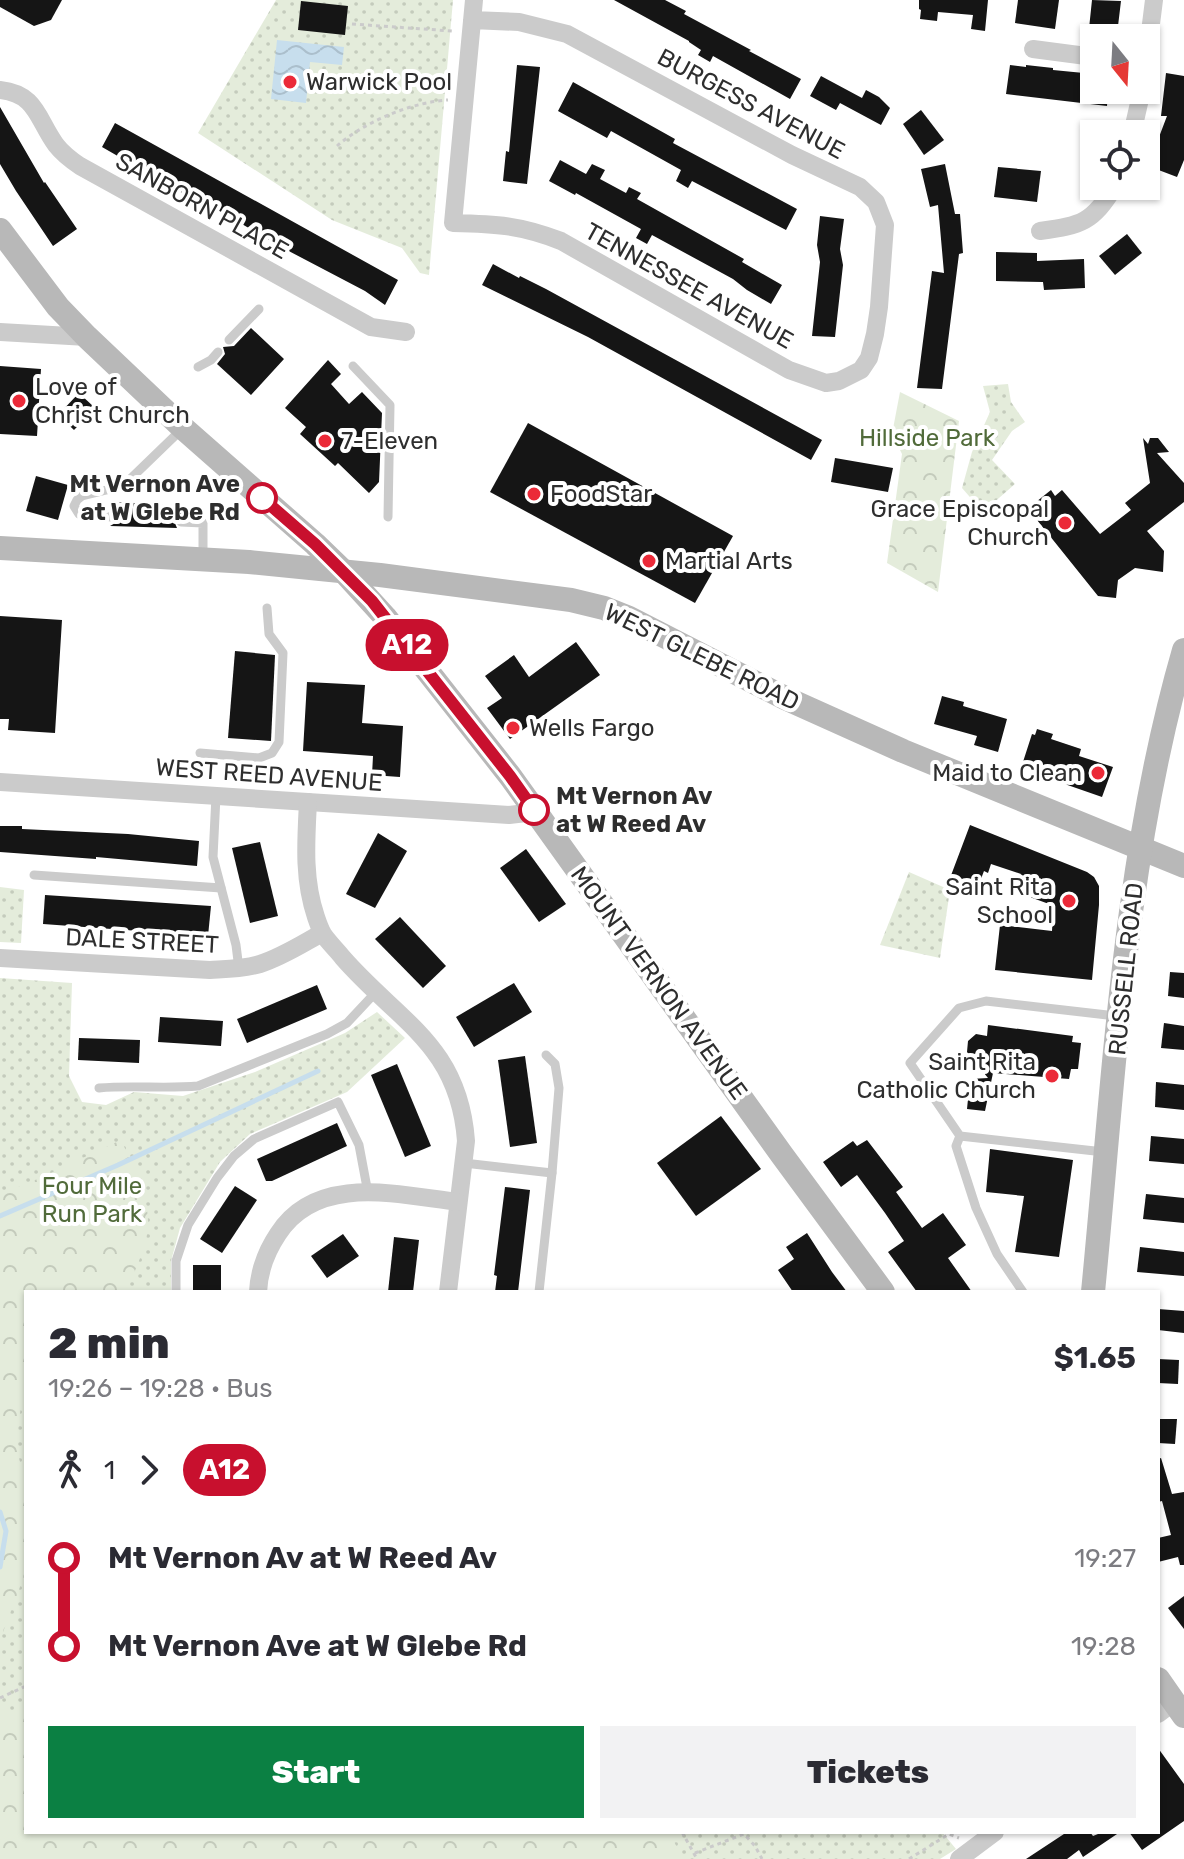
<!DOCTYPE html>
<meta charset="utf-8">
<style>
:root{--surface:#fff;--page:#f2f2f3;--text:#2b2b33;--muted:#7c7c81;--accent:#0b8043}
body{margin:0;font-family:Rubik,sans-serif;background:var(--page);color:var(--text);height:100vh;display:flex;flex-direction:column;font-size:30px;white-space:nowrap}
*{box-sizing:border-box;margin:0}
p{font-size:26px;color:var(--muted)}
.icon{flex:none;width:44px;height:44px;fill:none;stroke:currentColor;stroke-width:2;stroke-linecap:round;stroke-linejoin:round}
.map{position:relative;flex:1;overflow:hidden}
.details{position:absolute;left:24px;top:1290px;width:1136px;height:544px;display:flex;flex-direction:column;background:var(--surface);border-radius:0px;box-shadow:0 2px 6px #0004}
.details>*{flex:none}
.badge{padding:0 16px;border-radius:26px;font-size:28px;line-height:52px}
.needle{width:52px;rotate:162deg}
.buttons{position:absolute;left:1080px;top:24px;display:grid;gap:16px}
.buttons a{display:grid;place-items:center;width:80px;height:80px;border-radius:0px;background:var(--surface);box-shadow:0 2px 6px #0004;font-size:40px}
.map>.badge{position:absolute;translate:-50% -50%;box-shadow:0 0 0 4px #fff}
.legs{display:flex;align-items:center;gap:12px;height:88px;padding:0 24px;font-size:26px}
.legs p{margin-inline-start:auto}
.head{display:flex;align-items:center;justify-content:space-between;height:136px;padding:0 24px}
h1{font-size:44px;font-weight:800;line-height:60px}
.primary-button{display:flex;gap:16px;margin-top:auto;padding:16px 24px}
.primary-button a{flex:1;height:92px;border-radius:0px;background:var(--accent);color:#fff;font-size:32px;font-weight:800;line-height:92px;text-align:center}
.primary-button a+a{background:var(--page);color:var(--text)}
ul{padding:0 24px;list-style:none}
li{display:flex;align-items:center;gap:28px;height:88px;font-size:30px}
li i{display:grid;place-items:center;width:12px;height:100%;margin:0 10px;background:currentColor}
li i::after{content:'';width:20px;height:20px;margin:-10px;border:6px solid;border-radius:50%;background:var(--surface)}
li p{margin-inline-start:auto}
li:first-child i{background:linear-gradient(#0000 50%,currentColor 0)}
li:last-child i{background:linear-gradient(currentColor 50%,#0000 0)}
.map>svg:first-child{display:block}
.green{fill:url(#green-dots)}
.forest{fill:url(#forest-crowns)}
.water{fill:url(#water-waves)}
.lines{fill:none;stroke-linecap:round;stroke-linejoin:round}
.stream{stroke:#c7deed;stroke-width:5}
.building{fill:#151515}
.path{stroke:#cbcbcb;stroke-width:3;stroke-dasharray:4 4;stroke-linecap:butt}
.lane{stroke:#cbcbcb;stroke-width:9}
.street{stroke:#cbcbcb;stroke-width:18}
.secondary{stroke:#b8b8b8;stroke-width:24}
.line-1-casing{stroke:#fff;stroke-width:18}
.line-1{stroke:#c8102e;stroke-width:12}
.poi-dot{fill:#eb2a38;stroke:#fff;stroke-width:3}
.stop-1-dot{fill:#fff;stroke:#c8102e;stroke-width:4}
.labels{text-anchor:middle;dominant-baseline:central;stroke-width:8;stroke-linejoin:round;paint-order:stroke}
.poi-label{font-size:24px;fill:#2e2e2e;stroke:#fff;text-anchor:start}
.street-label{font-size:24px;fill:#2e2e2e;stroke:#fff}
.park-label{font-size:24px;fill:#516b3a;stroke:#fff}
.stop-label{font-size:24px;font-weight:bold;fill:#2e2e2e;stroke:#fff;text-anchor:end}
</style>
<div class="map">
<svg width="1184" height="1859" viewBox="0 0 1184 1859">
<defs>
<pattern id="green-dots" width="8" height="8" patternUnits="userSpaceOnUse" patternTransform="scale(2)"><rect width="8" height="8" fill="#e4ecdb"/><path d="M2 2h.1M6 6h.1" fill="none" stroke="#c4cbbc" stroke-width="1.8" stroke-linecap="round"/></pattern>
<pattern id="forest-crowns" width="20" height="18" patternUnits="userSpaceOnUse" patternTransform="scale(2)"><rect width="20" height="18" fill="#e4ecdb"/><path d="M2 6a3 3 0 1 1 6 0M12 15a3 3 0 1 1 6 0" fill="none" stroke="#c4cbbc"/></pattern>
<pattern id="water-waves" width="16" height="10" patternUnits="userSpaceOnUse" patternTransform="scale(2)"><rect width="16" height="10" fill="#c7deed"/><path d="M0 5q4-4 8 0t8 0" fill="none" stroke="#abbfcc"/></pattern>
</defs>
<rect width="100%" height="100%" fill="#fff"/>
<!-- green -->
<g class="green">
<polygon points="276,0 453,0 429,275 420,273 402,248 332,220 198,133"/>
<polygon points="1008,384 1011,402 1025,422 1012,431 992,460 1015,484 983,512 962,488 972,452 990,412 983,386"/>
<polygon points="909,872 950,890 940,958 880,945"/>
<polygon points="0,887 24,890 21,943 0,942"/>
<polygon points="0,978 72,983 69,1076 82,1102 106,1105 134,1092 183,1096 255,1072 345,1033 377,1012 405,1038 347,1092 250,1134 220,1162 180,1228 171,1261 171,1292 26,1292 26,1832 942,1832 956,1849 940,1859 0,1859"/>
</g>
<!-- forest -->
<g class="forest">
<polygon points="900,392 959,421 938,592 887,563 902,454 892,434"/>
<path d="M121 1140C133 1166 149 1196 148 1225 148 1243 133 1277 125 1292H26V1364L16 1447 26 1484V1571L0 1640V1194L40 1178Z"/>
<polygon points="26,1711 26,1832 669,1832 683,1859 0,1859 0,1713"/>
</g>
<!-- water -->
<polygon class="water" points="277,40 344,47 342,65 310,62 306,103 271,99"/>
<g class="lines">
<!-- stream -->
<g class="stream">
<polyline points="0,1216 118,1165 318,1071"/>
<polyline points="0,1512 6,1531 0,1567"/>
</g>
</g>
<!-- building -->
<g class="building">
<polygon points="0,0 62,0 51,20 34,26 0,7"/>
<polygon points="614,0 665,0 686,11 684,14 751,50 749,51 801,79 790,99 713,56 710,62 698,55 701,50 689,42 689,41"/>
<polygon points="919,0 988,0 985,31 971,29 973,15 938,12 937,21 920,19 921,10 919,9"/>
<polygon points="1018,0 1059,0 1055,29 1015,23"/>
<polygon points="1092,0 1121,1 1118,26 1138,27 1137,38 1088,38"/>
<polygon points="301,1 348,6 345,35 298,30"/>
<polygon points="517,65 540,67 527,184 503,181 506,151 509,152"/>
<polygon points="1010,65 1026,67 1026,65 1053,68 1053,70 1094,74 1094,90 1108,90 1107,106 1006,94"/>
<polygon points="1166,73 1184,76 1184,160 1177,177 1148,166 1167,116 1161,116"/>
<polygon points="821,76 862,98 866,90 879,97 890,108 881,125 840,103 836,110 810,96"/>
<polygon points="573,82 675,139 673,143 797,209 786,230 692,181 688,188 676,181 681,170 611,131 607,138 558,111"/>
<polygon points="0,107 44,183 45,182 77,229 53,246 16,191 0,164"/>
<polygon points="921,110 944,140 924,155 903,124"/>
<polygon points="115,123 398,280 385,305 365,291 283,248 204,202 203,204 189,197 102,147"/>
<polygon points="560,160 586,174 592,164 605,170 600,179 626,193 629,187 641,193 637,199 744,259 742,262 782,285 771,304 747,290 733,279 652,235 647,244 636,238 641,229 576,193 575,195 549,181"/>
<polygon points="945,164 955,214 960,214 963,253 959,254 942,389 917,388 932,271 944,273 938,205 930,207 921,169"/>
<polygon points="998,167 1041,171 1037,202 994,197"/>
<polygon points="820,216 844,219 840,249 843,265 835,337 812,336 820,262 817,245"/>
<polygon points="1127,234 1142,253 1115,275 1099,256"/>
<polygon points="996,252 1037,253 1037,261 1084,259 1085,288 1044,290 1043,282 996,281"/>
<polygon points="493,264 519,278 520,276 546,289 822,440 811,460 588,337 482,285"/>
<polygon points="251,328 284,359 251,395 217,364 225,354 223,347 234,346"/>
<polygon points="328,360 341,374 331,384 349,404 362,392 382,413 379,482 369,493 338,463 335,466 300,434 306,427 285,408"/>
<polygon points="0,366 41,369 37,436 0,434"/>
<polygon points="79,393 95,408 74,430 58,415"/>
<polygon points="528,423 733,536 695,603 490,492"/>
<polygon points="1143,438 1148,444 1150,438 1158,438 1169,452 1157,453 1184,483 1184,502 1147,531 1164,551 1163,572 1135,568 1118,580 1116,598 1098,596 1033,515 1037,512 1031,506 1051,490 1055,496 1062,490 1100,534 1131,510 1125,503 1150,483"/>
<polygon points="835,458 893,468 888,492 831,482"/>
<polygon points="36,476 68,485 58,520 26,511"/>
<polygon points="111,502 182,505 181,514 177,516 174,521 177,528 110,526 117,522 118,517 116,511 111,509"/>
<polygon points="0,616 62,620 55,733 8,730 9,719 0,719"/>
<polygon points="576,642 600,675 510,739 487,708 502,698 485,676 514,655 529,677"/>
<polygon points="235,651 275,655 271,741 228,738"/>
<polygon points="307,682 365,685 362,723 403,726 400,777 372,775 373,756 303,751"/>
<polygon points="942,696 964,702 963,706 1007,719 998,752 974,745 977,736 934,724"/>
<polygon points="1037,729 1053,734 1051,739 1081,749 1079,756 1113,767 1102,797 1056,781 1057,777 1022,765 1032,734 1035,735"/>
<polygon points="970,825 1087,872 1094,877 1099,886 1099,905 1092,980 995,970 1000,925 1052,931 1053,912 1049,904 1013,891 1021,874 991,864 988,873 984,871 974,897 947,886"/>
<polygon points="0,826 22,826 22,829 128,834 199,841 197,866 96,857 96,859 0,852"/>
<polygon points="378,833 407,851 375,908 346,894"/>
<polygon points="260,842 278,916 250,923 232,848"/>
<polygon points="526,849 566,904 539,922 500,868"/>
<polygon points="45,895 211,906 208,936 43,924"/>
<polygon points="400,917 446,966 423,988 375,939"/>
<polygon points="1170,972 1184,973 1184,998 1168,996"/>
<polygon points="514,983 532,1012 474,1047 456,1017"/>
<polygon points="317,985 327,1009 247,1043 237,1019"/>
<polygon points="160,1017 223,1021 221,1046 158,1042"/>
<polygon points="1164,1023 1184,1026 1184,1050 1161,1048"/>
<polygon points="988,1025 1073,1036 1072,1042 1081,1043 1078,1069 1071,1069 1069,1079 993,1073 985,1111 967,1109 970,1079 988,1078 967,1052 968,1041 976,1034 987,1036"/>
<polygon points="79,1038 140,1040 139,1063 78,1060"/>
<polygon points="525,1056 537,1143 510,1147 498,1060"/>
<polygon points="397,1064 431,1146 405,1157 371,1075"/>
<polygon points="1156,1082 1184,1085 1184,1110 1155,1107"/>
<polygon points="721,1116 761,1169 696,1216 657,1163"/>
<polygon points="337,1123 347,1146 272,1181 266,1181 257,1159"/>
<polygon points="1151,1136 1184,1139 1184,1164 1149,1161"/>
<polygon points="867,1140 903,1187 896,1192 922,1228 943,1213 966,1245 948,1258 972,1292 917,1292 888,1252 904,1241 885,1213 857,1175 841,1187 823,1162 853,1141 857,1146"/>
<polygon points="990,1149 1073,1160 1059,1257 1015,1252 1024,1196 986,1192"/>
<polygon points="235,1186 257,1200 222,1253 200,1239"/>
<polygon points="505,1187 530,1190 518,1292 495,1292 497,1276 494,1275"/>
<polygon points="1146,1194 1184,1198 1184,1223 1143,1219"/>
<polygon points="807,1233 832,1272 847,1292 793,1292 778,1270 794,1259 786,1247"/>
<polygon points="343,1234 359,1256 327,1278 311,1256"/>
<polygon points="394,1237 419,1240 413,1292 388,1292"/>
<polygon points="1140,1247 1184,1252 1184,1276 1137,1272"/>
<rect x="193" y="1265" width="28" height="27"/>
<polygon points="1158,1309 1184,1311 1184,1333 1158,1330"/>
<polygon points="1158,1359 1179,1360 1178,1384 1158,1383"/>
<polygon points="1158,1419 1177,1419 1175,1444 1158,1443"/>
<polygon points="1161,1458 1172,1494 1184,1492 1184,1565 1180,1565 1178,1557 1158,1562 1158,1538 1171,1535 1162,1501 1158,1502 1158,1459"/>
<polygon points="1184,1596 1184,1629 1168,1608"/>
<polygon points="1158,1748 1184,1784 1184,1821 1142,1850 1129,1832 1158,1832"/>
<polygon points="1067,1832 1090,1832 1093,1836 1103,1832 1120,1832 1083,1857 1079,1850 1067,1859 1026,1859"/>
</g>
<g class="lines">
<!-- path -->
<g class="path">
<polyline points="352,24 452,31"/>
<path d="M337 146C364 122 412 102 448 100"/>
<polyline points="0,1698 26,1686"/>
<polyline points="682,1832 697,1859"/>
<polyline points="695,1853 744,1834 755,1846 762,1859"/>
<polyline points="909,1859 949,1834 959,1838"/>
</g>
<!-- lane -->
<g class="lane">
<polyline points="229,340 259,309"/>
<polyline points="353,366 390,405 388,517"/>
<polyline points="198,367 211,360 218,352"/>
<polyline points="111,517 79,514 74,506 77,500 82,496 123,486 183,428"/>
<polyline points="181,522 203,523 203,557"/>
<polyline points="200,753 259,758 272,753 279,742 283,653 269,634 267,608"/>
<polyline points="216,796 213,857 236,945 239,969"/>
<polyline points="34,875 221,888"/>
<path d="M99 1088C132 1085 165 1089 198 1086L327 1034 347 1023 376 992"/>
<polyline points="960,1136 956,1146 976,1208 997,1254 1023,1292"/>
<polyline points="1104,1152 960,1136 910,1063 959,1008 986,1001 1116,1016"/>
<polyline points="464,1163 552,1173"/>
<polyline points="176,1292 176,1261 188,1225 217,1178 234,1156 254,1139 338,1102 359,1145 368,1193"/>
<polyline points="539,1292 552,1173 559,1088 555,1064 546,1055"/>
</g>
<!-- street -->
<g class="street">
<path d="M472 20 519 22 567 34 792 155 860 187 876 202 885 225 879 307 875 334 869 358 861 370 839 381 826 383 789 370 561 241C520 225 496 224 453 223L474 0"/>
<polyline points="1033,49 1094,57"/>
<polyline points="1146,64 1154,0"/>
<path d="M0 90C37 94 37 119 56 145 63 154 71 160 80 166L371 327 406 332"/>
<polyline points="1132,134 1142,90"/>
<path d="M1040 231C1082 225 1092 223 1115 186"/>
<polyline points="0,332 87,337"/>
<polyline points="0,782 509,815 535,812"/>
<path d="M308 802C306 841 303 879 316 917 318 923 320 929 323 934 329 943 337 950 343 958 399 1022 459 1045 466 1141L448 1292"/>
<path d="M0 958 210 970C227 969 243 969 260 964 282 957 302 944 322 933"/>
<path d="M258 1292C259 1271 266 1252 278 1234 317 1173 399 1195 458 1202"/>
<polyline points="1158,1714 1174,1702"/>
<polyline points="959,1859 995,1832"/>
</g>
<!-- secondary -->
<g class="secondary">
<polyline points="0,230 58,307 87,337 183,428 315,544 344,572 385,617 510,776 782,1155 883,1292"/>
<polyline points="0,548 249,562 380,575 571,600 604,608 629,618 785,698 903,751 1184,866"/>
<path d="M1093 1292C1114 1078 1124 857 1184 650"/>
<polyline points="1158,1679 1184,1716"/>
</g>
</g>
<g class="lines">
<!-- line-1 casing -->
<g class="line-1-casing">
<polyline id="line-1" points="262,498 315,544 372,601 510,776 534,810"/>
</g>
<!-- line-1 -->
<use href="#line-1" class="line-1"/>
</g>
<!-- markers -->
<g class="poi-dot">
<circle cx="290" cy="82" r="8"/>
<circle cx="19" cy="401" r="8"/>
<circle cx="325" cy="441" r="8"/>
<circle cx="534" cy="494" r="8"/>
<circle cx="1065" cy="523" r="8"/>
<circle cx="649" cy="561" r="8"/>
<circle cx="513" cy="728" r="8"/>
<circle cx="1098" cy="773" r="8"/>
<circle cx="1069" cy="901" r="8"/>
<circle cx="1052" cy="1076" r="8"/>
</g>
<g class="stop-1-dot">
<circle cx="262" cy="498" r="14"/>
<circle cx="534" cy="810" r="14"/>
</g>
<g class="labels">
<!-- poi labels -->
<g class="poi-label">
<text x="306" y="82">Warwick Pool</text>
<text x="35" y="387">Love of<tspan x="35" dy="28">Christ Church</tspan></text>
<text x="341" y="441">7-Eleven</text>
<text x="550" y="494">FoodStar</text>
<text x="1049" y="509" text-anchor="end">Grace Episcopal<tspan x="1049" dy="28">Church</tspan></text>
<text x="665" y="561">Martial Arts</text>
<text x="529" y="728">Wells Fargo</text>
<text x="1082" y="773" text-anchor="end">Maid to Clean</text>
<text x="1053" y="887" text-anchor="end">Saint Rita<tspan x="1053" dy="28">School</tspan></text>
<text x="1036" y="1062" text-anchor="end">Saint Rita<tspan x="1036" dy="28">Catholic Church</tspan></text>
</g>
<!-- street labels -->
<g class="street-label">
<text transform="translate(751 104) rotate(28)">BURGESS AVENUE</text>
<text transform="translate(202 206) rotate(29)">SANBORN PLACE</text>
<text transform="translate(689 286) rotate(29)">TENNESSEE AVENUE</text>
<text transform="translate(702 657) rotate(26)">WEST GLEBE ROAD</text>
<text transform="translate(269 775) rotate(4)">WEST REED AVENUE</text>
<text transform="translate(142 941) rotate(3)">DALE STREET</text>
<text transform="translate(1126 969) rotate(-84)">RUSSELL ROAD</text>
<text transform="translate(659 983) rotate(54)">MOUNT VERNON AVENUE</text>
</g>
<!-- park labels -->
<g class="park-label">
<text x="927" y="438">Hillside Park</text>
<text x="92" y="1186">Four Mile<tspan x="92" dy="28">Run Park</tspan></text>
</g>
<!-- stop labels -->
<g class="stop-label">
<text x="240" y="484">Mt Vernon Ave<tspan x="240" dy="28">at W Glebe Rd</tspan></text>
<text x="556" y="796" text-anchor="start">Mt Vernon Av<tspan x="556" dy="28">at W Reed Av</tspan></text>
</g>
</g>
</svg>
<div class="buttons">
<a><svg class="needle" viewBox="-14 -14 28 28"><path d="M0-13l5 13h-10z" fill="#e53935"/><path d="M0 13l5-13h-10z" fill="#7c7c81"/></svg></a>
<a><svg class="icon" aria-label="locate" viewBox="0 0 24 24"><circle cx="12" cy="12" r="6"/><path d="M12 2v4M12 18v4M2 12h4M18 12h4"/></svg></a>
</div>
<b class="badge" style="left:407px;top:645px;background:#c8102e;color:#fff">A12</b>
<section class="details">
<div class="head"><div><h1>2 min</h1><p>19:26 – 19:28 · Bus</p></div><b>$1.65</b></div>
<div class="legs"><svg class="icon" aria-label="walk" viewBox="0 0 24 24"><circle cx="13" cy="4" r="2"/><path d="M13 8l-2 6 4 7M11 14l-3 7M7 12l3-4h3l4 4"/></svg>1<svg class="icon" aria-label="forward" viewBox="0 0 24 24"><path d="M9 5l7 7-7 7"/></svg><b class="badge" style="background:#c8102e;color:#fff">A12</b></div>
<ul>
<li><i style="color:#c8102e"></i><b>Mt Vernon Av at W Reed Av</b><p>19:27</p></li>
<li><i style="color:#c8102e"></i><b>Mt Vernon Ave at W Glebe Rd</b><p>19:28</p></li>
</ul>
<div class="primary-button"><a>Start</a><a>Tickets</a></div>
</section>
</div>
